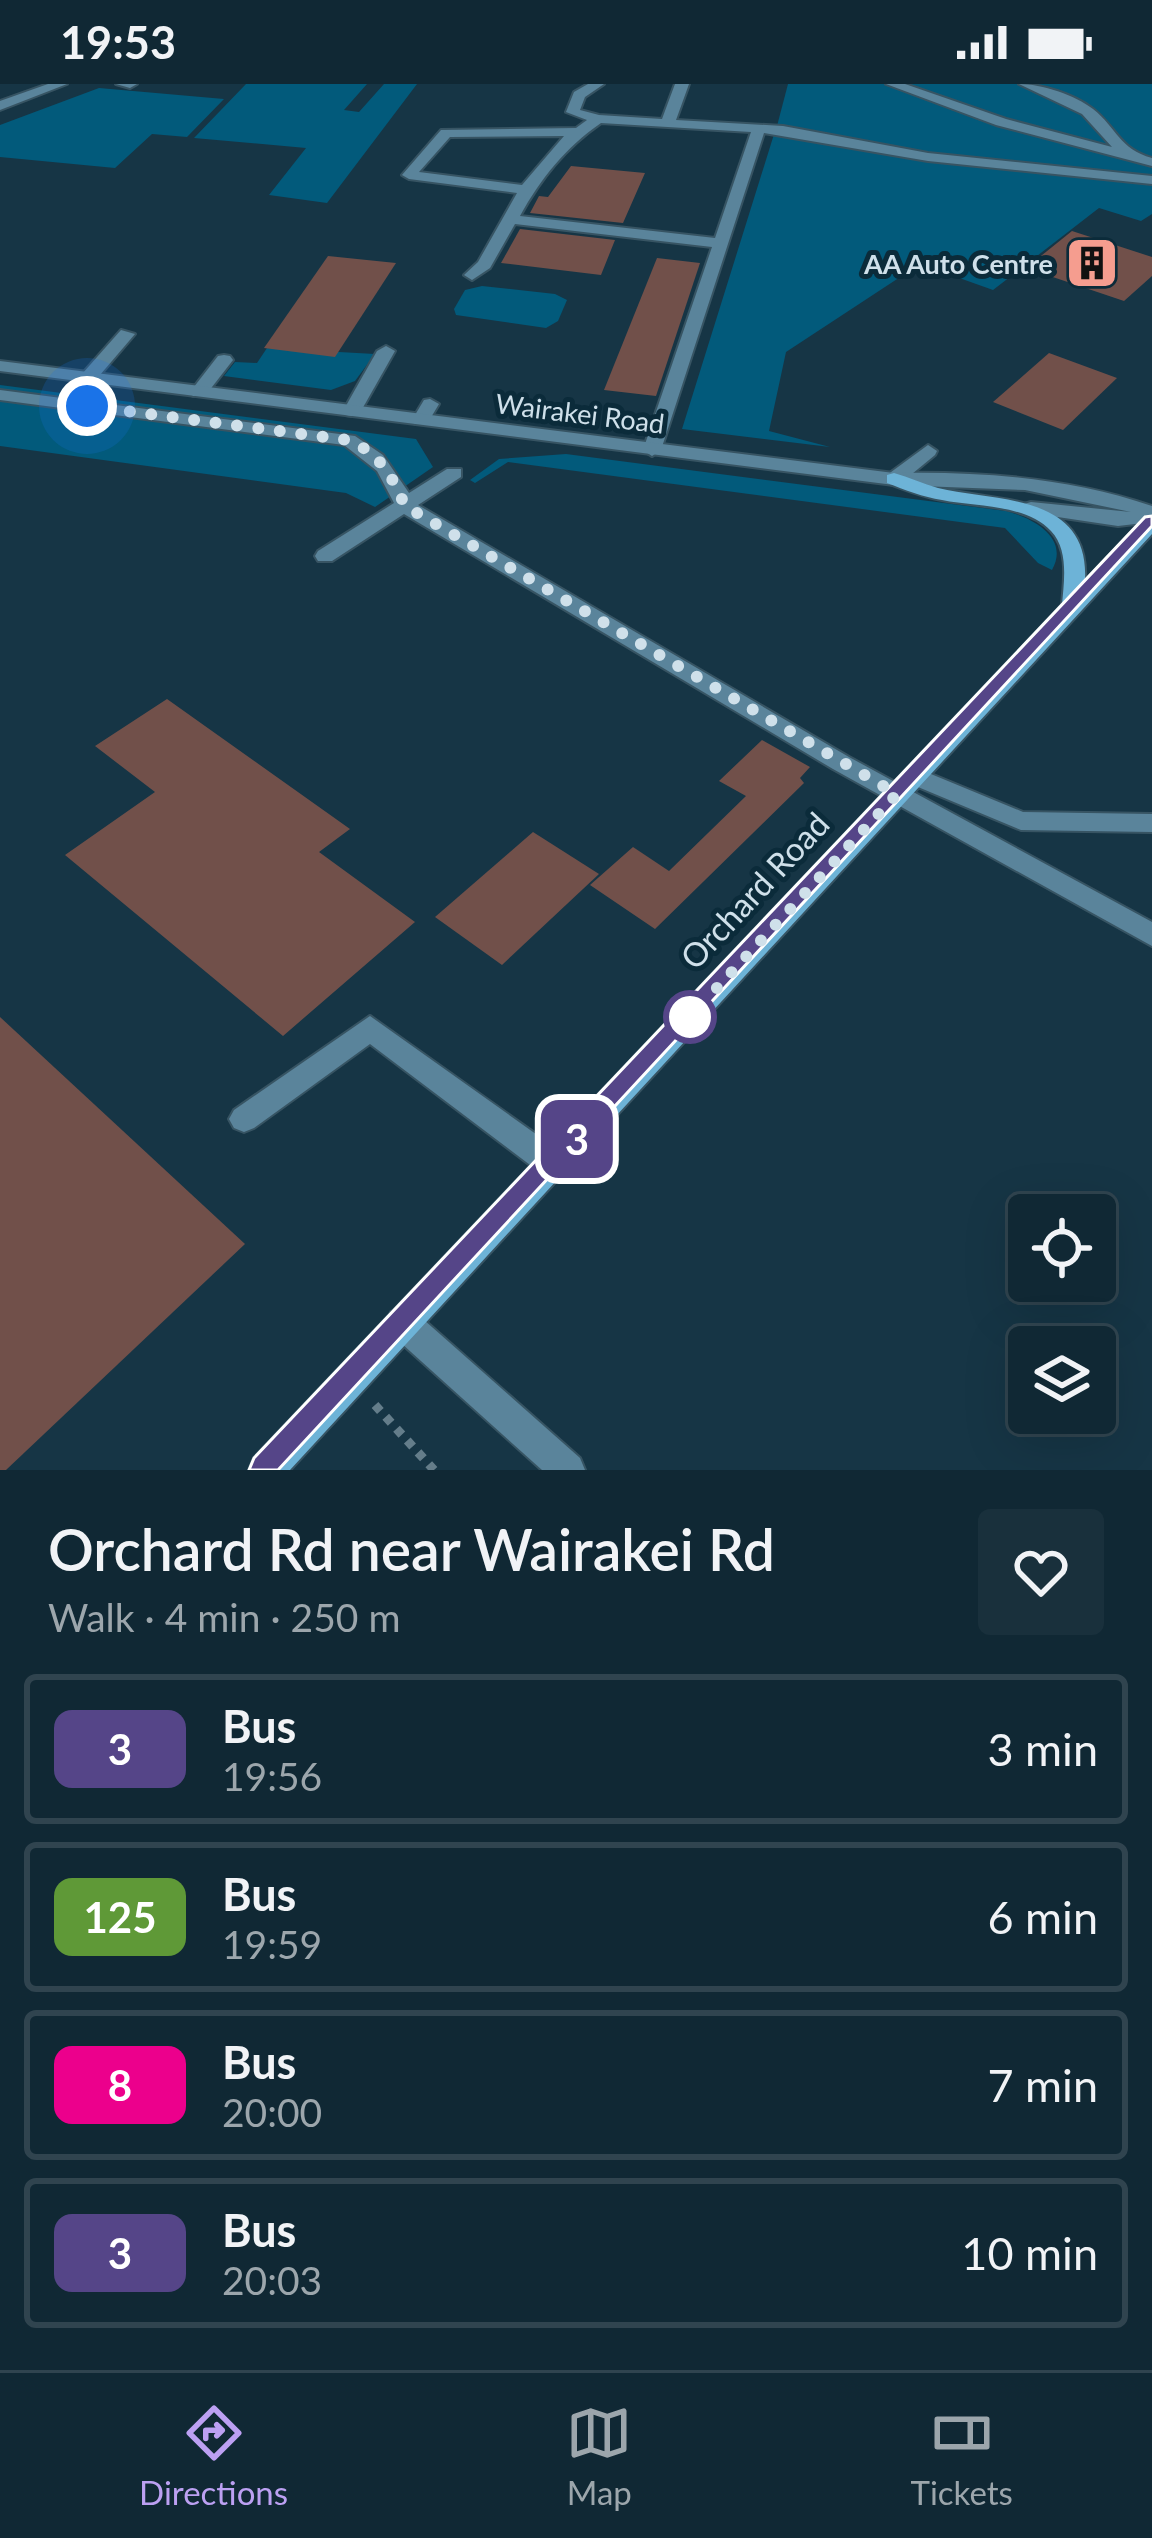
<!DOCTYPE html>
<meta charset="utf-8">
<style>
:root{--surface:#102834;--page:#19303c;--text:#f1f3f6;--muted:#9ca6ac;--line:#30444f;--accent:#bca0f2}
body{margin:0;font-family:Lato,sans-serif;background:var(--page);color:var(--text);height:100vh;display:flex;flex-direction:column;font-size:45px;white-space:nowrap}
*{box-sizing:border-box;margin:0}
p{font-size:39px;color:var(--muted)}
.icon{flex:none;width:66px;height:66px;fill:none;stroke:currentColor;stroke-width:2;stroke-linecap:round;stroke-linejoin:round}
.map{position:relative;height:1386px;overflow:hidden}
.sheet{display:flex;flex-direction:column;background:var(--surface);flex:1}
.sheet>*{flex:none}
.badge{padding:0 24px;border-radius:18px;font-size:42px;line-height:78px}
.fabs{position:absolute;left:1008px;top:1110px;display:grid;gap:24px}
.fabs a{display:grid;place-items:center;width:108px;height:108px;border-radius:12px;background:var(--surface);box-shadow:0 12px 48px #0002,0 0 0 3px var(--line);font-size:60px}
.you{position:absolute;width:60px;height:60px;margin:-30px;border:9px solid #fff;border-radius:50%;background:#1a73e8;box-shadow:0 0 0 18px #1a73e833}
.map>.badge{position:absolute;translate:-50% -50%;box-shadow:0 0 0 6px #fff}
.round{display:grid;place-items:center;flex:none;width:126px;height:126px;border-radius:12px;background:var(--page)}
.headline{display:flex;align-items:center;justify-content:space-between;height:204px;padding:0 48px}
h1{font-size:57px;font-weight:600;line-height:90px}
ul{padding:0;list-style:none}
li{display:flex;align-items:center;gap:36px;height:150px;margin:0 24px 18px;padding:0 24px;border:6px solid var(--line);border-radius:12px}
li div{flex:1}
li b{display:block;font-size:45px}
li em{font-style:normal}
li .badge{min-width:132px;font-weight:700;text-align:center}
.status{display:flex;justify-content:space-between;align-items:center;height:84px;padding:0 60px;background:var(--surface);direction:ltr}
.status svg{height:33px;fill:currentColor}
.menu{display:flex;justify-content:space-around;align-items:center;height:168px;border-top:3px solid var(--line);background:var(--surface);font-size:33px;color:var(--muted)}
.menu a{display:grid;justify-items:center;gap:6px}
.menu .active{color:var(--accent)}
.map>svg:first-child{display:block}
.green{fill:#025a7b}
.building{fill:#71504a}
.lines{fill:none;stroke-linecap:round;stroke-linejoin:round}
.lane-casing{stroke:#375463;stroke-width:4}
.street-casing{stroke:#375463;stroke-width:4}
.secondary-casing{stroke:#375463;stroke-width:4}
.path{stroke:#647d8a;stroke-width:9;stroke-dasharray:8 8;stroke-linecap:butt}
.lane{fill:#5a849b;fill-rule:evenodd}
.street{fill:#5a849b;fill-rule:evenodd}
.secondary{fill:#6db3d7;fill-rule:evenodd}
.line{fill:#554588;stroke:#fff;stroke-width:3}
.walk{stroke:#cfe0ea;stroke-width:12;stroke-dasharray:0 21.6}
.stop-dot{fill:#fff;stroke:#554588;stroke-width:6}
.labels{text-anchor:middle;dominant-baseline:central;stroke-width:10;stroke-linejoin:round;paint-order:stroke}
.far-poi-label{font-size:27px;font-weight:bold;fill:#cfe0ea;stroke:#0b2b3a;text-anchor:end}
.far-street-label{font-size:27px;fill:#cfe0ea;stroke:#0b2b3a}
.street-label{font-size:33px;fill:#cfe0ea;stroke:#0b2b3a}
</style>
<div class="status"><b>19:53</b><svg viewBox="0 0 49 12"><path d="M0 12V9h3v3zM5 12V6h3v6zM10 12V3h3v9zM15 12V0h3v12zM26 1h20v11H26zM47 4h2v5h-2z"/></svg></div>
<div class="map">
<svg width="1152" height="1386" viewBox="0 0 1152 1386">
<rect width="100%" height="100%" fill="#163545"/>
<!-- green -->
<g class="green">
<polygon points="246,0 367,0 344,26 359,28 384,0 417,0 327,119 269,111 306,64 194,54"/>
<polygon points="788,0 1152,0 1152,92 977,77 777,42"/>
<polygon points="99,4 224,15 187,53 152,50 115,84 0,73 0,41"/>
<polygon points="775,47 941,79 1152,99 1152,130 1141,137 1099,124 993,206 920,180 786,268 769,347 830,363 682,345"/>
<polygon points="482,202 555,210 567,216 558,237 546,244 456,231 454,225 465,206"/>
<polygon points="267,264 375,270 355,297 331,306 224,292 235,278 257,279"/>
<polygon points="0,301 416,355 433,383 375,423 346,409 0,362"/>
<path d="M566 370 1006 427C1033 434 1070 454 1052 486L1038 479 1005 444 508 378 475 399 470 396 499 375Z"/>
</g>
<!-- building -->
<g class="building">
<polygon points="571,82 645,89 623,139 530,129 539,112 548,113"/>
<polygon points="520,145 615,156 601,191 501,179"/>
<polygon points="1072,147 1152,173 1152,192 1124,217 1026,184"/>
<polygon points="328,172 396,179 335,273 264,264"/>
<polygon points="657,174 700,179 656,312 604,306"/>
<polygon points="1049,269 1117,294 1063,346 993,318"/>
<polygon points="167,615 350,745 319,768 415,838 283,952 65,771 155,708 95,662"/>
<polygon points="762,656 810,683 800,694 804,699 655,845 590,801 633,763 669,787 746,712 719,697"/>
<polygon points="533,748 599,790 502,881 435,833"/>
<polygon points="0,933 245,1160 6,1386 0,1386"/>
</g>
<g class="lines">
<!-- lane casing -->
<g class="lane-casing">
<g id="lane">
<polygon points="116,0 137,0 130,4"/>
<path d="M588 0H604L585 13 580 26 599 31 662 35 675 0H689L676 36 783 42 928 69 1152 92V100L928 77 764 49 661 366 652 372 643 366 712 163 515 140 490 184 472 196 464 191 478 178 517 109 409 95 402 91 441 46 576 44 587 36 566 28 574 8ZM601 39 751 48 715 154 520 132C541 94 565 64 601 39ZM564 52 522 101 419 88 450 53Z"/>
<path d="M886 0H905L1006 35 1112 63 1082 30 1019 0C1042 0 1075 11 1093 25 1117 44 1119 65 1152 74V82L996 41Z"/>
<polygon points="121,246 135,250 94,298 82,298 82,290"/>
<polygon points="386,262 395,267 361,327 352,332 346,331 343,327 377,267"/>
<polygon points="224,271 230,272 233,276 205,312 193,312 190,308 218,272"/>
<polygon points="0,306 355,352 383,371 409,409 447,385 461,385 461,393 418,421 849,673 1152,838 1152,862 833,685 404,430 332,477 318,477 315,472 318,467 394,419 377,387 344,361 0,316"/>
<polygon points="430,315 439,320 427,340 415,340 412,336 424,316"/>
<polygon points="928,361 937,367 935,371 901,399 887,399 887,391"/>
<polygon points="914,683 1023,728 1152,730 1152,748 1021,746 906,698 902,692 906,686"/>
<polygon points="370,932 564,1070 568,1080 564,1090 553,1094 542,1090 370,960 254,1044 244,1048 234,1044 229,1035 234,1026"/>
<polygon points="403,1223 415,1228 580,1374 585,1386 542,1386 391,1250 387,1239 391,1228"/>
</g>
</g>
<!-- street casing -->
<g class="street-casing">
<g id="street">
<polygon points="48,0 67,0 0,26 0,17"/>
<path d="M0 277 894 389C981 387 1070 394 1152 422V438L1118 442 1024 428V420L1031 418 1131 428 1025 406 894 401 0 287Z"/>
</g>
</g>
<!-- secondary casing -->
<g class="secondary-casing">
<path id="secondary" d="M894 389C909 393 923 400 938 404 997 418 1090 409 1085 497L1145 434 1152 432V450L290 1386H249L254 1374 1062 521C1064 497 1069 466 1051 447 1026 420 976 423 942 416 923 413 905 406 887 399V391Z"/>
</g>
<!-- path -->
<polyline class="path" points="375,1321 434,1386"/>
<!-- lane -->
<use href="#lane" class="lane"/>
<!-- street -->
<use href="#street" class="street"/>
<!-- secondary -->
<use href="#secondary" class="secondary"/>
</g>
<!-- line -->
<polygon class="line" points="1152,432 1152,442 278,1386 249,1386 254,1374 1145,433"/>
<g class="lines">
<!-- walk -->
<path class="walk" d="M87 322 348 356C380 369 392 392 405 422L897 710 678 946 690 933"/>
</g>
<!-- icons -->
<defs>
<g id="building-square" transform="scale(2.7)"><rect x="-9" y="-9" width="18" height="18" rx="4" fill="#f59d8f" stroke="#0b2b3a"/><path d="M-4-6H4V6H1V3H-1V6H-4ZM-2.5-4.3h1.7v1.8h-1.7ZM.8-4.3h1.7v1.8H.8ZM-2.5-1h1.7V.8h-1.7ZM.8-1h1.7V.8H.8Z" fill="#111"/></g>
</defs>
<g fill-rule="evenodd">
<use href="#building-square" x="1092" y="179"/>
</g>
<!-- markers -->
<circle class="stop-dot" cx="690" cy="933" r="24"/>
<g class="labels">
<!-- far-poi labels -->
<g class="far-poi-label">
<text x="1053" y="179">AA Auto Centre</text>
</g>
<!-- far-street labels -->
<g class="far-street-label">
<text transform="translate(580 329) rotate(7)">Wairakei Road</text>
</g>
<!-- street labels -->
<g class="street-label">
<text transform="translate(754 806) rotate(-47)">Orchard Road</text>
</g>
</g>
</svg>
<div class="fabs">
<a><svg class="icon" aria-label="locate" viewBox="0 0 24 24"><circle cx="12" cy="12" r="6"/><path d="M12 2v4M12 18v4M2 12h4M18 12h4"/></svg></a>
<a><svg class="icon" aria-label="layers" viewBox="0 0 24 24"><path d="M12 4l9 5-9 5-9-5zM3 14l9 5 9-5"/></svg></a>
</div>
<div class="you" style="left:87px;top:322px"></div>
<b class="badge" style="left:577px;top:1055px;background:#554588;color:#fff">3</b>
</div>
<section class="sheet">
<div class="headline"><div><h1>Orchard Rd near Wairakei Rd</h1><p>Walk · 4 min · 250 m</p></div><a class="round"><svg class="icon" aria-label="heart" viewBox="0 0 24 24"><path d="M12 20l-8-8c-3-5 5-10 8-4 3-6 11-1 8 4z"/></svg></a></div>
<ul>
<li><span class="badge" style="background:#554588;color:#fff">3</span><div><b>Bus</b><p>19:56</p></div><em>3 min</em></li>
<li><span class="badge" style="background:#5f9937;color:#fff">125</span><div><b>Bus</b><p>19:59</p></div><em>6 min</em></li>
<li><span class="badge" style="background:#ec008c;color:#fff">8</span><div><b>Bus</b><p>20:00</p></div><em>7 min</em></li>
<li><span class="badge" style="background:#554588;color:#fff">3</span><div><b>Bus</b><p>20:03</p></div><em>10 min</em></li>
</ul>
</section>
<nav class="menu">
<a class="active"><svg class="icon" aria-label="directions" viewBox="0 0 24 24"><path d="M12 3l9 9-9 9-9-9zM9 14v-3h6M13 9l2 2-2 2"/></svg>Directions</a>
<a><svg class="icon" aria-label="map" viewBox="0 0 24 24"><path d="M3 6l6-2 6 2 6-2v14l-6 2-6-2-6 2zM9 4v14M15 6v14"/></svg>Map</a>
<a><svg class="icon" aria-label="tickets" viewBox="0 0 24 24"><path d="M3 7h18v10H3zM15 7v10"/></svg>Tickets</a>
</nav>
